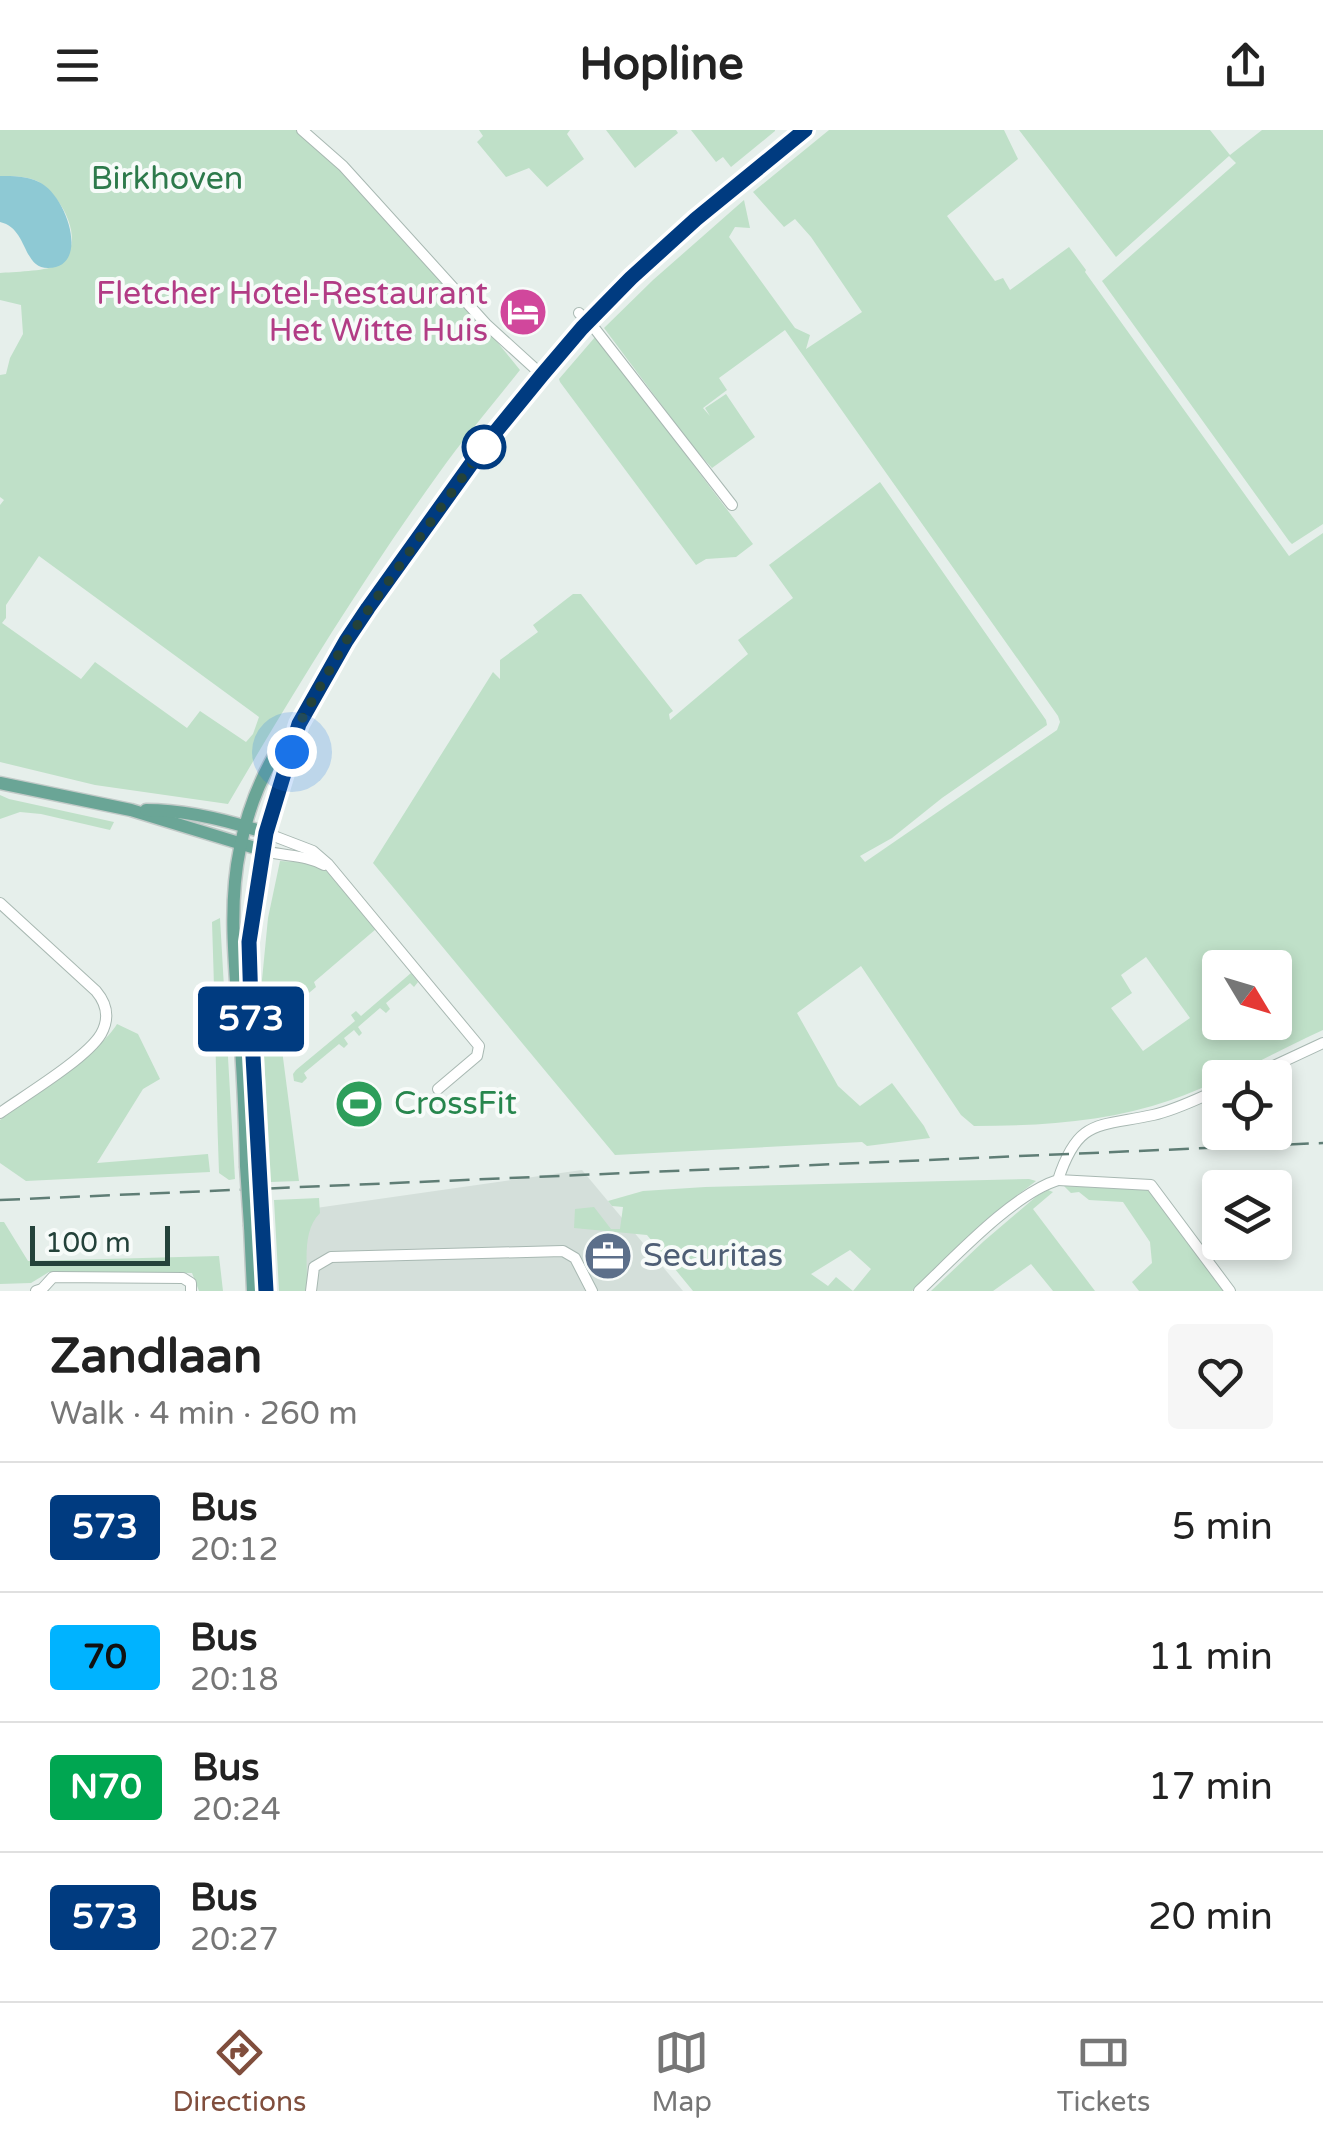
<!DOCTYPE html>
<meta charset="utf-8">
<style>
:root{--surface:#fff;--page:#f6f6f6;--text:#222;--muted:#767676;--line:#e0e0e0;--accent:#804e3d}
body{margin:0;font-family:"Varela Round",sans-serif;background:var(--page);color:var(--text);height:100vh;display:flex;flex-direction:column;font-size:38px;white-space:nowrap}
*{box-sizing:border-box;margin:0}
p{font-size:32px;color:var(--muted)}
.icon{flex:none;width:55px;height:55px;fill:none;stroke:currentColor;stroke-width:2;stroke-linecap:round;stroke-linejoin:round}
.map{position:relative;height:1161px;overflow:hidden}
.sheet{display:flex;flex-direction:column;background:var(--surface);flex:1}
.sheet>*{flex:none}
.badge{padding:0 20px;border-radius:8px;font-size:35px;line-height:65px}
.needle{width:65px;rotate:128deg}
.buttons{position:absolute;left:1202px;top:820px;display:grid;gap:20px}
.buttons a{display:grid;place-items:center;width:90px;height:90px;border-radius:10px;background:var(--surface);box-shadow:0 5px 15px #0003;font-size:50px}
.scale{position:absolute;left:30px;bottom:25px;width:140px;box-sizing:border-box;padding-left:10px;border:5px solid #24423a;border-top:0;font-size:28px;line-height:35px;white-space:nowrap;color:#24423a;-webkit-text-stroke:8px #f7fbf9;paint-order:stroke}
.you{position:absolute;width:50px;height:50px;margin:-25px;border:8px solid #fff;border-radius:50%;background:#1a73e8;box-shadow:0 0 0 15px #1a73e833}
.map>.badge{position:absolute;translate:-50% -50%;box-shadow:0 0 0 5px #fff}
.round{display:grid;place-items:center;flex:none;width:105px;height:105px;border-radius:10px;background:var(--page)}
.overview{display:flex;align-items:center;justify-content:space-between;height:170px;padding:0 50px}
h1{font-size:48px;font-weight:700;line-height:75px}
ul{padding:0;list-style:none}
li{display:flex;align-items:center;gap:30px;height:130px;padding:0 50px;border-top:2px solid var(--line)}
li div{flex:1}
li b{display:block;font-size:38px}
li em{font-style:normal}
li .badge{min-width:110px;font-weight:700;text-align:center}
header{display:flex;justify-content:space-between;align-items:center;height:130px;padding:0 50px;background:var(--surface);font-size:45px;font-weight:700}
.tabs{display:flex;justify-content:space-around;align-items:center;height:140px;border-top:2px solid var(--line);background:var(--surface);font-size:28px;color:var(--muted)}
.tabs a{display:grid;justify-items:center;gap:5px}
.tabs .current{color:var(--accent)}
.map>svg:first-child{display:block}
.built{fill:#d4dfda}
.green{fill:#bfe0c8;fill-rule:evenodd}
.water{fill:#8ec9d4}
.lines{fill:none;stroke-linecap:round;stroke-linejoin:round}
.minor-casing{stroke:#a8b8b2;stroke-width:12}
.major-casing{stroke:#c2cac8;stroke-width:15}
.minor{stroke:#fff;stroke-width:10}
.major{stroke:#6aa596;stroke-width:12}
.rail{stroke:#5f7d75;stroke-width:2.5;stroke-dasharray:20 10;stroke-linecap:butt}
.major-bridge-casing{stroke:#c2cac8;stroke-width:15;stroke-linecap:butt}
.major-bridge{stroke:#6aa596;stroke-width:12}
.line-casing{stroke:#fff;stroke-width:22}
.line{stroke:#003b80;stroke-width:15}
.walk{stroke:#24423a;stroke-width:10;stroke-dasharray:0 18}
.stop-dot{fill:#fff;stroke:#003b80;stroke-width:5}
.labels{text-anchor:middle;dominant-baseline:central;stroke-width:8;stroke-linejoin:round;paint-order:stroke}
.park-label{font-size:32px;fill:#2d7a4b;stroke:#f7fbf9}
.hotel-label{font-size:32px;fill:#b23c85;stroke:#f7fbf9;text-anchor:end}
.leisure-label{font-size:32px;fill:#27864d;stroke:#f7fbf9;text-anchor:start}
.service-label{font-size:32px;fill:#4e5e75;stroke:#f7fbf9;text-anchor:start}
</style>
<header><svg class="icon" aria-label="menu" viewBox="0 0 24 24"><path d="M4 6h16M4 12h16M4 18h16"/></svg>Hopline<svg class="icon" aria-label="share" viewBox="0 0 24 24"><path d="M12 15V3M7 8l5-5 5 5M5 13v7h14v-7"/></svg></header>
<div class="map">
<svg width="1323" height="1161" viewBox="0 0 1323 1161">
<rect width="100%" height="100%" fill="#e6efeb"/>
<!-- built -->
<polygon class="built" points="582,1040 683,1161 297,1161 295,1081"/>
<!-- green -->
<g class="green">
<path d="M0 0H297L379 67 520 240C493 274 464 308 439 343 362 450 294 561 228 674L95 655 0 632V375L4 370 0 367V245L6 244 10 228 23 204 21 175 0 170V143C12 142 46 141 54 136 91 119 63 67 39 52 28 46 12 46 0 46ZM39 426 259 587 253 604 246 612 200 581 187 598 95 532 81 549 2 493 6 488V475Z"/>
<polygon points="479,0 570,0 567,4 584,29 547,57 529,38 506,47 477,12 483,6"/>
<polygon points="606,0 676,0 678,3 635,38"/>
<polygon points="691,0 775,0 775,1 731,37 723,27 716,32"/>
<path d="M829 0H1004L1018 29 947 86 995 151 1003 148 1010 160 1069 117 1086 140 1085 142 1289 426 1323 403V900C1271 924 1224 951 1171 970 1108 992 1041 996 974 996L961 985 861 836 797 883 838 956 860 976 892 953 924 996 930 1008 867 1016 862 1012 615 1025 373 733 493 542 500 549V530L538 502 533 495 573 464H581L673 581 669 584 670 590 748 524 738 510 793 468 769 435 880 352 1046 590 1047 595 942 668 892 708 860 726 865 732 1057 600 1060 592 1058 586 785 200 719 248 727 260 703 278 710 286 705 278 726 264 755 307 712 338 693 317 604 198 653 150 744 70 750 98 735 97 729 107 795 198 810 205 806 219 862 182 811 107 795 89 784 97 753 62ZM1146 827 1190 888 1143 921 1111 878 1132 863 1121 845ZM1220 838H1275V892H1220Z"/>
<polygon points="1019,0 1210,0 1230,25 1262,0 1323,0 1323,394 1292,414 1289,411 1102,151 1236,33 1229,26 1116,127"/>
<polygon points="596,206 753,414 736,427 706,429 696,435 560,252 559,249"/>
<polygon points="0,665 9,669 114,692 110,700 41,684 20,682 0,689"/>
<polygon points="280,731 318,733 322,736 376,799 314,852 316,857 278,889 299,1051 270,1052 261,860 268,788"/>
<path d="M220 788 235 1049 229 1050 219 1043C216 959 215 876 212 792Z"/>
<polygon points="411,843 418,852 414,857 410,853 386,873 390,879 386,883 380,878 358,897 362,903 359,906 354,900 344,908 348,914 344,918 339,914 304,943 307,948 302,953 294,951 293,944 296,940 355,891 351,885 356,881 361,886"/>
<path d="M117 894 138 904 160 949 143 959 97 1033 208 1024 210 1042 26 1051 0 1033V990C30 968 100 923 117 894Z"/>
<path d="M1029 1049 1036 1051 1002 1077 912 1161H693L647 1105 574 1098 575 1079 594 1077 611 1099H620L623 1077 612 1076 608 1071 643 1061 705 1057ZM850 1120 871 1139 853 1161 836 1147 828 1156 811 1144Z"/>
<polygon points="1064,1056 1148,1060 1224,1161 1139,1161 1132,1152 1152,1133 1150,1112 1123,1072 1089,1070 1079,1062 1071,1063"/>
<polygon points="1048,1060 1053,1062 1033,1079 1095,1161 1053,1161 1031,1134 993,1161 931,1161 984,1111 1038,1065"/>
<path d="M319 1068 320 1083C301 1102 308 1135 307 1161H279L274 1070Z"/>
<polygon points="0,1092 4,1092 28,1131 219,1126 223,1161 199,1161 192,1143 49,1142 31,1153 0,1154"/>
</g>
<!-- water -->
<path class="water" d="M0 46C13 46 27 46 39 52 67 65 91 138 48 138 22 138 28 98 0 92Z"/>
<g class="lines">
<!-- minor casing -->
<g class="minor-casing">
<g id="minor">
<polyline points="302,0 343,36 487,195 542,245"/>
<polyline points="579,183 595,199 732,375"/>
<polyline points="266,703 313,721 328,734 479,916 477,926 438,959"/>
<path d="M262 720C283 727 305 724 324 735"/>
<path d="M0 773 96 861C107 874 110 888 101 904 87 928 24 966 0 983"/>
<polyline points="1248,948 1323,913"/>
<polyline points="1058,1050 1151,1055 1230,1161"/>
<polyline points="36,1161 42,1159 53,1147 183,1148 191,1153 191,1161"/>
<polyline points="311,1161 314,1137 331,1127 563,1121 575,1128 592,1161"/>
<path d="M919 1161C954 1128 1013 1064 1058 1050 1078 988 1098 997 1153 985 1176 980 1199 968 1220 959"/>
</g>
</g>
<!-- major casing -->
<g class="major-casing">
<g id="major">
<polyline points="0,653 131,680 262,720"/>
<path d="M146 680C187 680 227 690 266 703"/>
<path d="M246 1036C245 988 243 940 239 892 235 835 228 775 240 718 246 687 258 654 274 626 283 611 297 599 305 583 341 518 382 459 425 399 476 327 528 254 589 190 655 121 730 59 805 0"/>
<polyline points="259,1036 249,812 266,703 297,600"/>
<polyline points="250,1096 253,1161"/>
<polyline points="262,1096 266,1161"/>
</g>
</g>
<!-- minor -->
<use href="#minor" class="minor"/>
<!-- major -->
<use href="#major" class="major"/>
<!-- rail -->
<polyline class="rail" points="0,1070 1323,1013"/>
<!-- major-bridge casing -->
<g class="major-bridge-casing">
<g id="major-bridge">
<polyline points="246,1036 250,1096"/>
<polyline points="259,1036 262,1096"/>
</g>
</g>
<!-- major-bridge -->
<use href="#major-bridge" class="major-bridge"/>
</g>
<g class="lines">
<!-- line casing -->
<g class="line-casing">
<polyline id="line" points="266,1161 252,908 249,812 266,703 299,594 346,511 368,478 484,316 542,245 582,198 631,148 696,89 805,0"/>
</g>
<!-- line -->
<use href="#line" class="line"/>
<!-- walk -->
<polyline class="walk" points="292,622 299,594 346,511 484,317"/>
</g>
<!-- icons -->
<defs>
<g id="hotel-disc" transform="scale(2.5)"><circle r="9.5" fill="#d1479c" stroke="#f7fbf9"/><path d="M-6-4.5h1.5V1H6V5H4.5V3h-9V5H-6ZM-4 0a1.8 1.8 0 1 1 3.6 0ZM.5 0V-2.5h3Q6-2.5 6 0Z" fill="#fff"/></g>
<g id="stadium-disc" transform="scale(2.5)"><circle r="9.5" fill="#2e9e5b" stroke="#f7fbf9"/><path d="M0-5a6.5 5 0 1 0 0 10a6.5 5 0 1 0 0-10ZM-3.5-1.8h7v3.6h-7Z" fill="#fff"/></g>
<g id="office-disc" transform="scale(2.5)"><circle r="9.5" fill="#5c6f8a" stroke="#f7fbf9"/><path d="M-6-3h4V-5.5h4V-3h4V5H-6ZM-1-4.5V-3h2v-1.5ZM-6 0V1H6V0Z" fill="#fff"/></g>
</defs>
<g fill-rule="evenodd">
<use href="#hotel-disc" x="523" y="182"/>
<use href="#stadium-disc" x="359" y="974"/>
<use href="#office-disc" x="608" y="1126"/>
</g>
<!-- markers -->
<circle class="stop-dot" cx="484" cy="317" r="20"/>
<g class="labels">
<!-- park labels -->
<g class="park-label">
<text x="167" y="49">Birkhoven</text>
</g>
<!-- hotel labels -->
<g class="hotel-label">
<text x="488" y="164">Fletcher Hotel-Restaurant<tspan x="488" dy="37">Het Witte Huis</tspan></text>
</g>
<!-- leisure labels -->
<g class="leisure-label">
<text x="394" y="974">CrossFit</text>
</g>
<!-- service labels -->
<g class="service-label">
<text x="643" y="1126">Securitas</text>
</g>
</g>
</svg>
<div class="buttons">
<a><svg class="needle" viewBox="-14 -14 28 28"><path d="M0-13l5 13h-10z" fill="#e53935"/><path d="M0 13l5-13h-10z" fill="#767676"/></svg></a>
<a><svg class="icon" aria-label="locate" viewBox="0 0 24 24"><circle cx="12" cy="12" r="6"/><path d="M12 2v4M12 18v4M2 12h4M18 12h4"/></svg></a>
<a><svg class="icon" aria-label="layers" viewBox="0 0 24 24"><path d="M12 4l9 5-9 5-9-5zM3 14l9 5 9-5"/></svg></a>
</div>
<div class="scale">100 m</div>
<div class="you" style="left:292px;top:622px"></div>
<b class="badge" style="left:251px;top:889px;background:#003b80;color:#fff">573</b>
</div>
<section class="sheet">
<div class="overview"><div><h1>Zandlaan</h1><p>Walk · 4 min · 260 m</p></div><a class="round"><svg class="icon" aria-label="heart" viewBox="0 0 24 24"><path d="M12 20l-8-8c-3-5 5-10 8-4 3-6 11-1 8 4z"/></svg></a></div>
<ul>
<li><span class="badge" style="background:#003b80;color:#fff">573</span><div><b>Bus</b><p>20:12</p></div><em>5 min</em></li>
<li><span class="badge" style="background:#00b3ff;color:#111">70</span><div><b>Bus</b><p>20:18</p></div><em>11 min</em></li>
<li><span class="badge" style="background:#00a651;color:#fff">N70</span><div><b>Bus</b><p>20:24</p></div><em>17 min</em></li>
<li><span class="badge" style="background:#003b80;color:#fff">573</span><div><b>Bus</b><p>20:27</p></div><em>20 min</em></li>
</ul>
</section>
<nav class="tabs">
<a class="current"><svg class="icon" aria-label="directions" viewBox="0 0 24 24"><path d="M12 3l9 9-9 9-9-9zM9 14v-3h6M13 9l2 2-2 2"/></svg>Directions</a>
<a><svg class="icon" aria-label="map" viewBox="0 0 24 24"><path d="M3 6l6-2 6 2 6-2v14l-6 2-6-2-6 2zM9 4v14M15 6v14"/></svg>Map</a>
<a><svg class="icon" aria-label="tickets" viewBox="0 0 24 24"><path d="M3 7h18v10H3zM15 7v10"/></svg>Tickets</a>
</nav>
